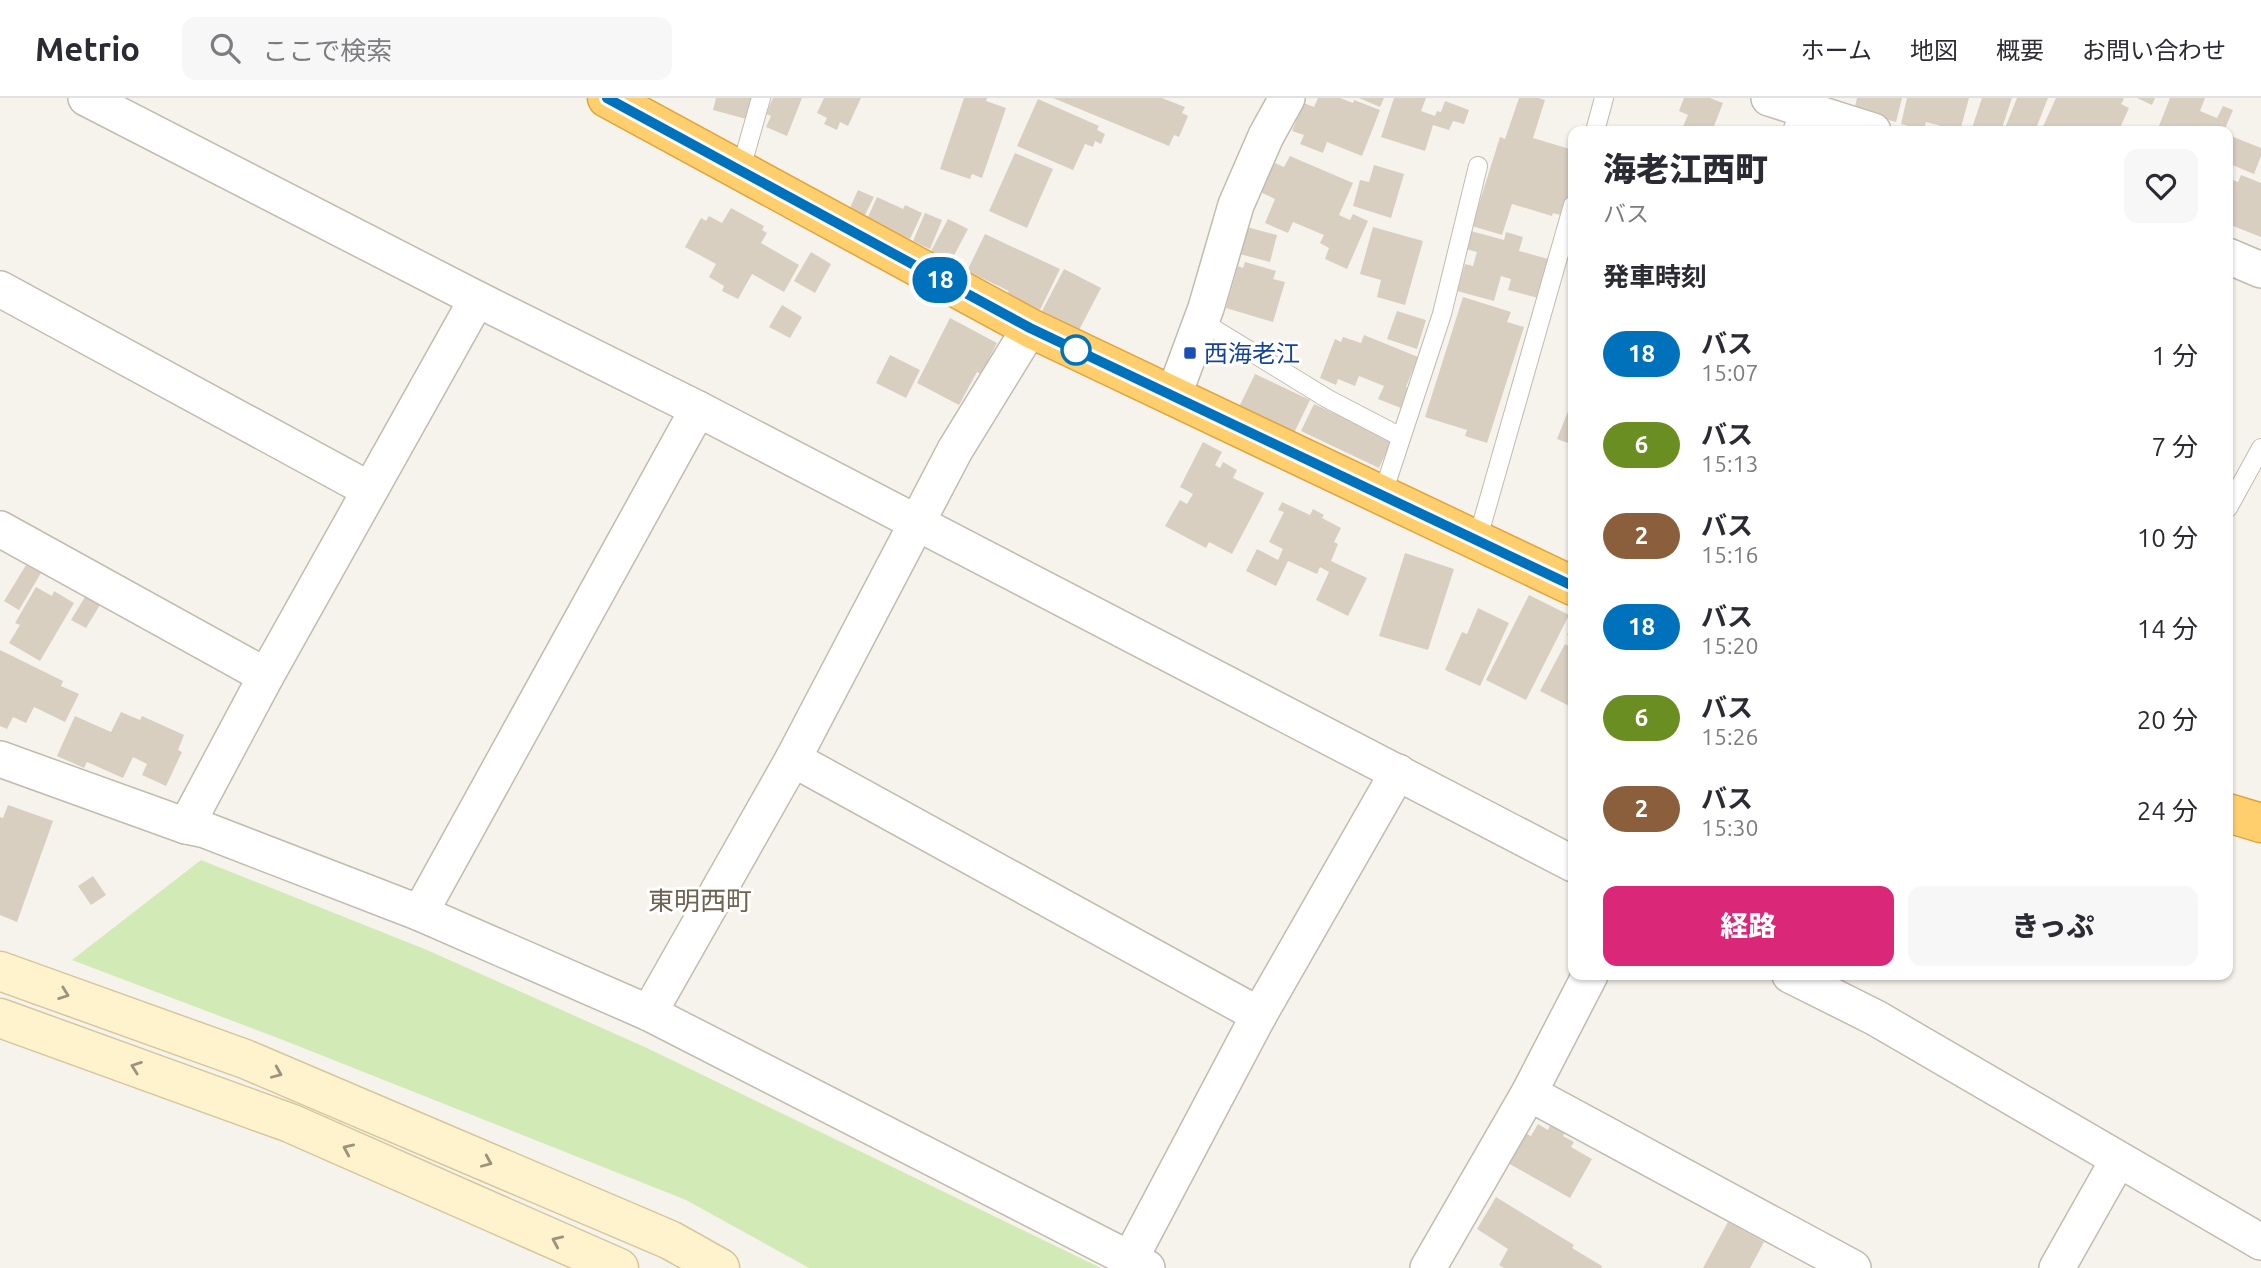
<!DOCTYPE html>
<html lang="ja">
<meta charset="utf-8">
<style>
:root{--surface:#fff;--page:#f7f7f7;--text:#2b2b33;--muted:#7c7c81;--line:#e1e1e2;--accent:#db2777}
body{margin:0;font-family:Ubuntu,"Noto Sans JP",sans-serif;background:var(--page);color:var(--text);height:100vh;display:flex;flex-direction:column;font-size:26px;white-space:nowrap}
*{box-sizing:border-box;margin:0}
p{font-size:23px;color:var(--muted)}
.icon{flex:none;width:38px;height:38px;fill:none;stroke:currentColor;stroke-width:2;stroke-linecap:round;stroke-linejoin:round}
.map{position:relative;flex:1;overflow:hidden}
.details{position:absolute;left:1568px;top:28px;width:665px;height:854px;display:flex;flex-direction:column;background:var(--surface);border-radius:14px;box-shadow:0 2px 5px #0004}
.details>*{flex:none}
.badge{padding:0 14px;border-radius:23px;font-size:24px;line-height:46px}
.map>.badge{position:absolute;translate:-50% -50%;box-shadow:0 0 0 4px #fff}
h2{padding:0 35px;font-size:26px;line-height:63px}
.round{display:grid;place-items:center;flex:none;width:74px;height:74px;border-radius:14px;background:var(--page)}
.head{display:flex;align-items:center;justify-content:space-between;height:119px;padding:0 35px}
h1{font-size:33px;font-weight:800;line-height:52px}
.button{display:flex;gap:14px;margin-top:auto;padding:14px 35px}
.button a{flex:1;height:80px;border-radius:14px;background:var(--accent);color:#fff;font-size:28px;font-weight:800;line-height:80px;text-align:center}
.button a+a{background:var(--page);color:var(--text)}
ul{padding:0;list-style:none}
li{display:flex;align-items:center;gap:21px;height:91px;padding:0 35px}
li div{flex:1}
li b{display:block;font-size:26px}
li em{font-style:normal}
li .badge{min-width:77px;font-weight:700;text-align:center}
header{display:flex;align-items:center;gap:42px;box-sizing:border-box;height:98px;padding:0 35px;background:var(--surface);border-bottom:2px solid var(--line)}
header strong{font-size:33px}
nav{display:flex;gap:38px;margin-inline-start:auto;font-size:24px}
.search{width:490px;height:63px;background:var(--page);display:flex;align-items:center;gap:18px;box-sizing:border-box;padding:0 24px;border-radius:14px;color:var(--muted);font-size:26px}
.map>svg:first-child{display:block}
.green{fill:#d2eab5}
.building{fill:#d8cfc1}
.lines{fill:none;stroke-linecap:round;stroke-linejoin:round}
.lane-casing{stroke:#c2bbae;stroke-width:20}
.street-casing{stroke:#c2bbae;stroke-width:38}
.secondary-casing{stroke:#d6c79b;stroke-width:41}
.highway-casing{stroke:#e0a43c;stroke-width:41}
.lane{stroke:#fff;stroke-width:18}
.street{stroke:#fff;stroke-width:35}
.secondary{stroke:#fff3cd;stroke-width:38}
.highway{stroke:#ffcf6e;stroke-width:38}
.oneway{stroke:#9c937c}
.line-casing{stroke:#fff;stroke-width:16}
.line{stroke:#0072bc;stroke-width:10}
.stop-dot{fill:#fff;stroke:#0072bc;stroke-width:3.5}
.transit-dot{fill:#1a4fb4;stroke:#fff;stroke-width:2.5}
.labels{text-anchor:middle;dominant-baseline:central;stroke-width:6;stroke-linejoin:round;paint-order:stroke}
.transit-label{font-size:24px;fill:#164399;stroke:#fff;text-anchor:start}
.neighbourhood-label{font-size:26px;fill:#6e6250;stroke:#fff}
</style>
<header>
<strong>Metrio</strong>
<div class="search"><svg class="icon" aria-label="search" viewBox="0 0 24 24"><circle cx="10" cy="10" r="6"/><path d="M15 15l6 6"/></svg>ここで検索</div>
<nav><a>ホーム</a><a>地図</a><a>概要</a><a>お問い合わせ</a></nav>
</header>
<div class="map">
<svg width="2261" height="1170" viewBox="0 0 2261 1170">
<rect width="100%" height="100%" fill="#f6f3ec"/>
<!-- green -->
<polygon class="green" points="201,762 427,852 647,950 1101,1170 809,1170 686,1102 283,942 72,862"/>
<!-- building -->
<g class="building">
<polygon points="716,0 756,0 750,22 713,12"/>
<polygon points="773,0 802,0 787,38 766,29 771,18 766,16"/>
<polygon points="824,0 861,0 848,28 840,24 837,32 824,26 827,20 817,15"/>
<polygon points="964,0 987,0 986,3 1006,10 982,80 972,76 970,81 940,71"/>
<polygon points="1053,0 1162,0 1185,9 1182,15 1188,18 1179,39 1174,37 1169,48"/>
<polygon points="1318,0 1340,0 1353,5 1354,2 1380,12 1362,58 1327,44 1323,55 1300,46 1304,37 1292,33 1304,5 1314,9"/>
<polygon points="1359,0 1384,0 1380,9"/>
<polygon points="1394,0 1426,0 1421,13 1435,18 1437,13 1441,14 1445,3 1469,12 1464,26 1453,23 1449,32 1433,27 1425,53 1381,39"/>
<polygon points="1519,0 1538,0 1545,2 1533,40 1573,52 1573,63 1568,82 1573,83 1573,88 1564,118 1553,115 1552,118 1512,106 1502,137 1472,128 1500,39 1505,41"/>
<polygon points="1684,0 1710,0 1723,5 1712,33 1681,33 1688,17 1679,13"/>
<polygon points="1857,0 1902,0 1896,24 1854,13"/>
<polygon points="1907,0 1969,0 1960,33 1926,24 1924,32 1901,26"/>
<polygon points="1982,0 2012,0 2001,33 1971,33"/>
<polygon points="2017,0 2048,0 2035,33 2012,33 2005,30"/>
<polygon points="2056,0 2122,0 2124,1 2121,6 2129,10 2119,32 2112,29 2110,33 2041,33"/>
<polygon points="2137,0 2155,0 2152,7"/>
<polygon points="2170,0 2205,0 2200,13 2217,20 2223,8 2233,12 2224,33 2157,33"/>
<polygon points="1038,1 1099,28 1097,32 1105,36 1101,46 1095,43 1093,49 1085,46 1073,72 1017,48"/>
<polygon points="2231,38 2261,50 2261,58 2254,76 2230,66 2228,71 2228,45"/>
<polygon points="1015,55 1053,71 1027,130 989,113"/>
<polygon points="1290,58 1353,85 1339,117 1350,122 1353,116 1368,123 1347,171 1325,161 1329,150 1320,145 1324,137 1293,124 1288,135 1265,125 1275,101 1260,94 1273,64 1284,69"/>
<polygon points="1374,67 1404,76 1391,120 1353,108 1360,82 1369,84"/>
<polygon points="2241,77 2261,85 2261,139 2228,126 2228,80 2238,84"/>
<polygon points="858,92 874,99 864,119 849,112"/>
<polygon points="877,99 903,111 905,107 922,115 910,141 867,121"/>
<polygon points="731,110 764,128 762,132 767,135 761,145 799,167 784,194 752,176 738,201 722,193 724,188 709,179 716,166 685,149 701,120 706,123 709,118 722,125"/>
<polygon points="925,115 942,122 930,151 913,143"/>
<polygon points="948,121 968,131 951,163 931,153"/>
<polygon points="1243,128 1277,137 1270,164 1236,155"/>
<polygon points="1373,129 1423,143 1405,207 1377,199 1381,182 1360,176"/>
<polygon points="1471,133 1504,142 1506,134 1523,139 1519,153 1552,162 1542,201 1508,192 1511,181 1501,178 1494,203 1457,193 1465,166 1473,168 1477,154 1466,151"/>
<polygon points="985,136 1060,171 1040,212 1007,196 1009,193 967,173"/>
<polygon points="811,154 831,166 815,195 794,183"/>
<polygon points="1245,164 1276,173 1273,181 1285,184 1273,224 1226,210 1238,168 1243,170"/>
<polygon points="1064,171 1101,190 1079,232 1042,213"/>
<polygon points="1463,199 1511,214 1507,224 1524,229 1487,345 1465,338 1467,332 1425,319"/>
<polygon points="782,207 802,219 790,240 769,229"/>
<polygon points="1397,213 1426,222 1417,251 1387,241"/>
<polygon points="950,220 997,245 981,276 977,274 959,307 917,285"/>
<polygon points="1364,237 1418,259 1406,289 1412,291 1407,306 1403,305 1401,310 1378,301 1384,288 1359,278 1355,288 1338,281 1336,287 1320,280 1335,241 1341,244 1343,239 1361,245"/>
<polygon points="890,257 920,272 906,300 876,285"/>
<polygon points="1255,276 1310,302 1294,335 1239,309"/>
<polygon points="1573,301 1573,347 1557,341"/>
<polygon points="1314,306 1392,342 1379,370 1301,333"/>
<polygon points="1203,344 1222,354 1215,367 1220,370 1223,364 1237,372 1233,380 1264,395 1232,456 1209,444 1206,450 1165,428 1180,402 1187,406 1193,396 1180,389"/>
<polygon points="1282,404 1310,417 1313,411 1324,417 1322,420 1341,430 1334,444 1338,446 1331,463 1367,480 1348,518 1316,502 1329,474 1320,469 1317,476 1288,463 1276,488 1246,473 1257,451 1278,462 1283,451 1269,444 1284,414 1278,412"/>
<polygon points="1405,455 1454,471 1428,552 1379,538"/>
<polygon points="26,467 41,475 19,512 4,503"/>
<polygon points="36,489 52,498 54,493 74,505 40,563 9,545 20,527 15,525"/>
<polygon points="1529,497 1569,517 1526,602 1486,582"/>
<polygon points="85,499 100,507 86,530 71,522"/>
<polygon points="1478,510 1509,525 1480,588 1445,572 1462,534 1467,536"/>
<polygon points="1573,524 1573,540 1567,537"/>
<polygon points="1565,546 1573,550 1573,610 1540,593"/>
<polygon points="0,552 63,583 61,588 79,596 65,624 34,609 26,625 13,619 7,631 0,628"/>
<polygon points="121,614 140,622 142,618 184,637 178,652 182,654 166,688 142,677 147,666 133,659 123,680 87,664 84,670 57,658 75,618 111,634"/>
<polygon points="8,707 53,723 17,824 0,817 0,719 3,720"/>
<polygon points="93,778 106,797 91,807 78,788"/>
<polygon points="1551,1025 1566,1033 1563,1038 1574,1044 1571,1049 1592,1061 1570,1100 1508,1065 1525,1035 1531,1038 1538,1026 1548,1032"/>
<polygon points="1496,1099 1574,1147 1572,1150 1602,1168 1601,1170 1504,1170 1499,1167 1508,1151 1477,1131"/>
<polygon points="1728,1124 1764,1144 1750,1170 1703,1170"/>
</g>
<g class="lines">
<!-- lane casing -->
<g class="lane-casing">
<g id="lane">
<polyline points="1595,33 1604,0"/>
<polyline points="1792,33 1801,10"/>
<polyline points="740,74 761,0"/>
<polyline points="1201,223 1328,301 1401,339"/>
<polyline points="1382,398 1442,216 1478,68"/>
<polyline points="2228,410 2261,350"/>
<polyline points="1477,443 1573,107"/>
</g>
</g>
<!-- street casing -->
<g class="street-casing">
<g id="street">
<polyline points="86,0 477,201 698,311 1573,766"/>
<polyline points="1769,0 1873,33"/>
<polyline points="2228,158 2261,172"/>
<polyline points="0,191 370,392"/>
<polyline points="1173,299 1206,210 1236,107 1266,38 1287,0"/>
<polyline points="0,431 266,578"/>
<polyline points="0,661 186,728 205,732 420,815 649,915 1147,1170"/>
<polyline points="793,661 1259,917"/>
<polyline points="186,728 266,578 477,201"/>
<polyline points="420,815 698,311"/>
<polyline points="1790,877 1876,920 2261,1144"/>
<polyline points="649,915 793,661 955,352 1030,230"/>
<polyline points="1529,995 1853,1170"/>
<polyline points="1130,1161 1259,917 1398,674"/>
<polyline points="1428,1170 1529,995 1590,877"/>
<polyline points="2057,1170 2118,1062"/>
</g>
</g>
<!-- secondary casing -->
<g class="secondary-casing">
<g id="secondary">
<polyline points="0,873 245,961 670,1142 720,1170"/>
<polyline points="0,920 290,1025 619,1170"/>
</g>
</g>
<!-- highway casing -->
<g class="highway-casing">
<g id="highway">
<polyline points="607,0 1030,230 1573,488"/>
<polyline points="2228,715 2261,725"/>
</g>
</g>
<!-- lane -->
<use href="#lane" class="lane"/>
<!-- street -->
<use href="#street" class="street"/>
<!-- secondary -->
<use href="#secondary" class="secondary"/>
<!-- highway -->
<use href="#highway" class="highway"/>
</g>
<!-- one-way arrows -->
<defs><path id="oneway-chevron" d="M-2-3.5L2.5 0L-2 3.5" fill="none" stroke-width="1.6" stroke-linecap="round" stroke-linejoin="round" transform="scale(1.75)"/></defs>
<g class="oneway">
<use href="#oneway-chevron" transform="translate(64 896) rotate(20)"/>
<use href="#oneway-chevron" transform="translate(136 969) rotate(-160)"/>
<use href="#oneway-chevron" transform="translate(277 975) rotate(23)"/>
<use href="#oneway-chevron" transform="translate(348 1051) rotate(-156)"/>
<use href="#oneway-chevron" transform="translate(487 1064) rotate(23)"/>
<use href="#oneway-chevron" transform="translate(557 1143) rotate(-156)"/>
</g>
<g class="lines">
<!-- line casing -->
<g class="line-casing">
<polyline id="line" points="607,0 1030,230 1573,488"/>
</g>
<!-- line -->
<use href="#line" class="line"/>
</g>
<!-- markers -->
<circle class="stop-dot" cx="1076" cy="252" r="14"/>
<rect class="transit-dot" x="1183" y="248" width="14" height="14" rx="3.5"/>
<g class="labels">
<!-- transit labels -->
<g class="transit-label">
<text x="1204" y="255">西海老江</text>
</g>
<!-- neighbourhood labels -->
<g class="neighbourhood-label">
<text x="700" y="802">東明西町</text>
</g>
</g>
</svg>
<b class="badge" style="left:940px;top:182px;background:#0072bc;color:#fff">18</b>
<section class="details">
<div class="head"><div><h1>海老江西町</h1><p>バス</p></div><a class="round"><svg class="icon" aria-label="heart" viewBox="0 0 24 24"><path d="M12 20l-8-8c-3-5 5-10 8-4 3-6 11-1 8 4z"/></svg></a></div>
<h2>発車時刻</h2>
<ul>
<li><span class="badge" style="background:#0072bc;color:#fff">18</span><div><b>バス</b><p>15:07</p></div><em>1 分</em></li>
<li><span class="badge" style="background:#6b8e23;color:#fff">6</span><div><b>バス</b><p>15:13</p></div><em>7 分</em></li>
<li><span class="badge" style="background:#8b5e3c;color:#fff">2</span><div><b>バス</b><p>15:16</p></div><em>10 分</em></li>
<li><span class="badge" style="background:#0072bc;color:#fff">18</span><div><b>バス</b><p>15:20</p></div><em>14 分</em></li>
<li><span class="badge" style="background:#6b8e23;color:#fff">6</span><div><b>バス</b><p>15:26</p></div><em>20 分</em></li>
<li><span class="badge" style="background:#8b5e3c;color:#fff">2</span><div><b>バス</b><p>15:30</p></div><em>24 分</em></li>
</ul>
<div class="button"><a>経路</a><a>きっぷ</a></div>
</section>
</div>
